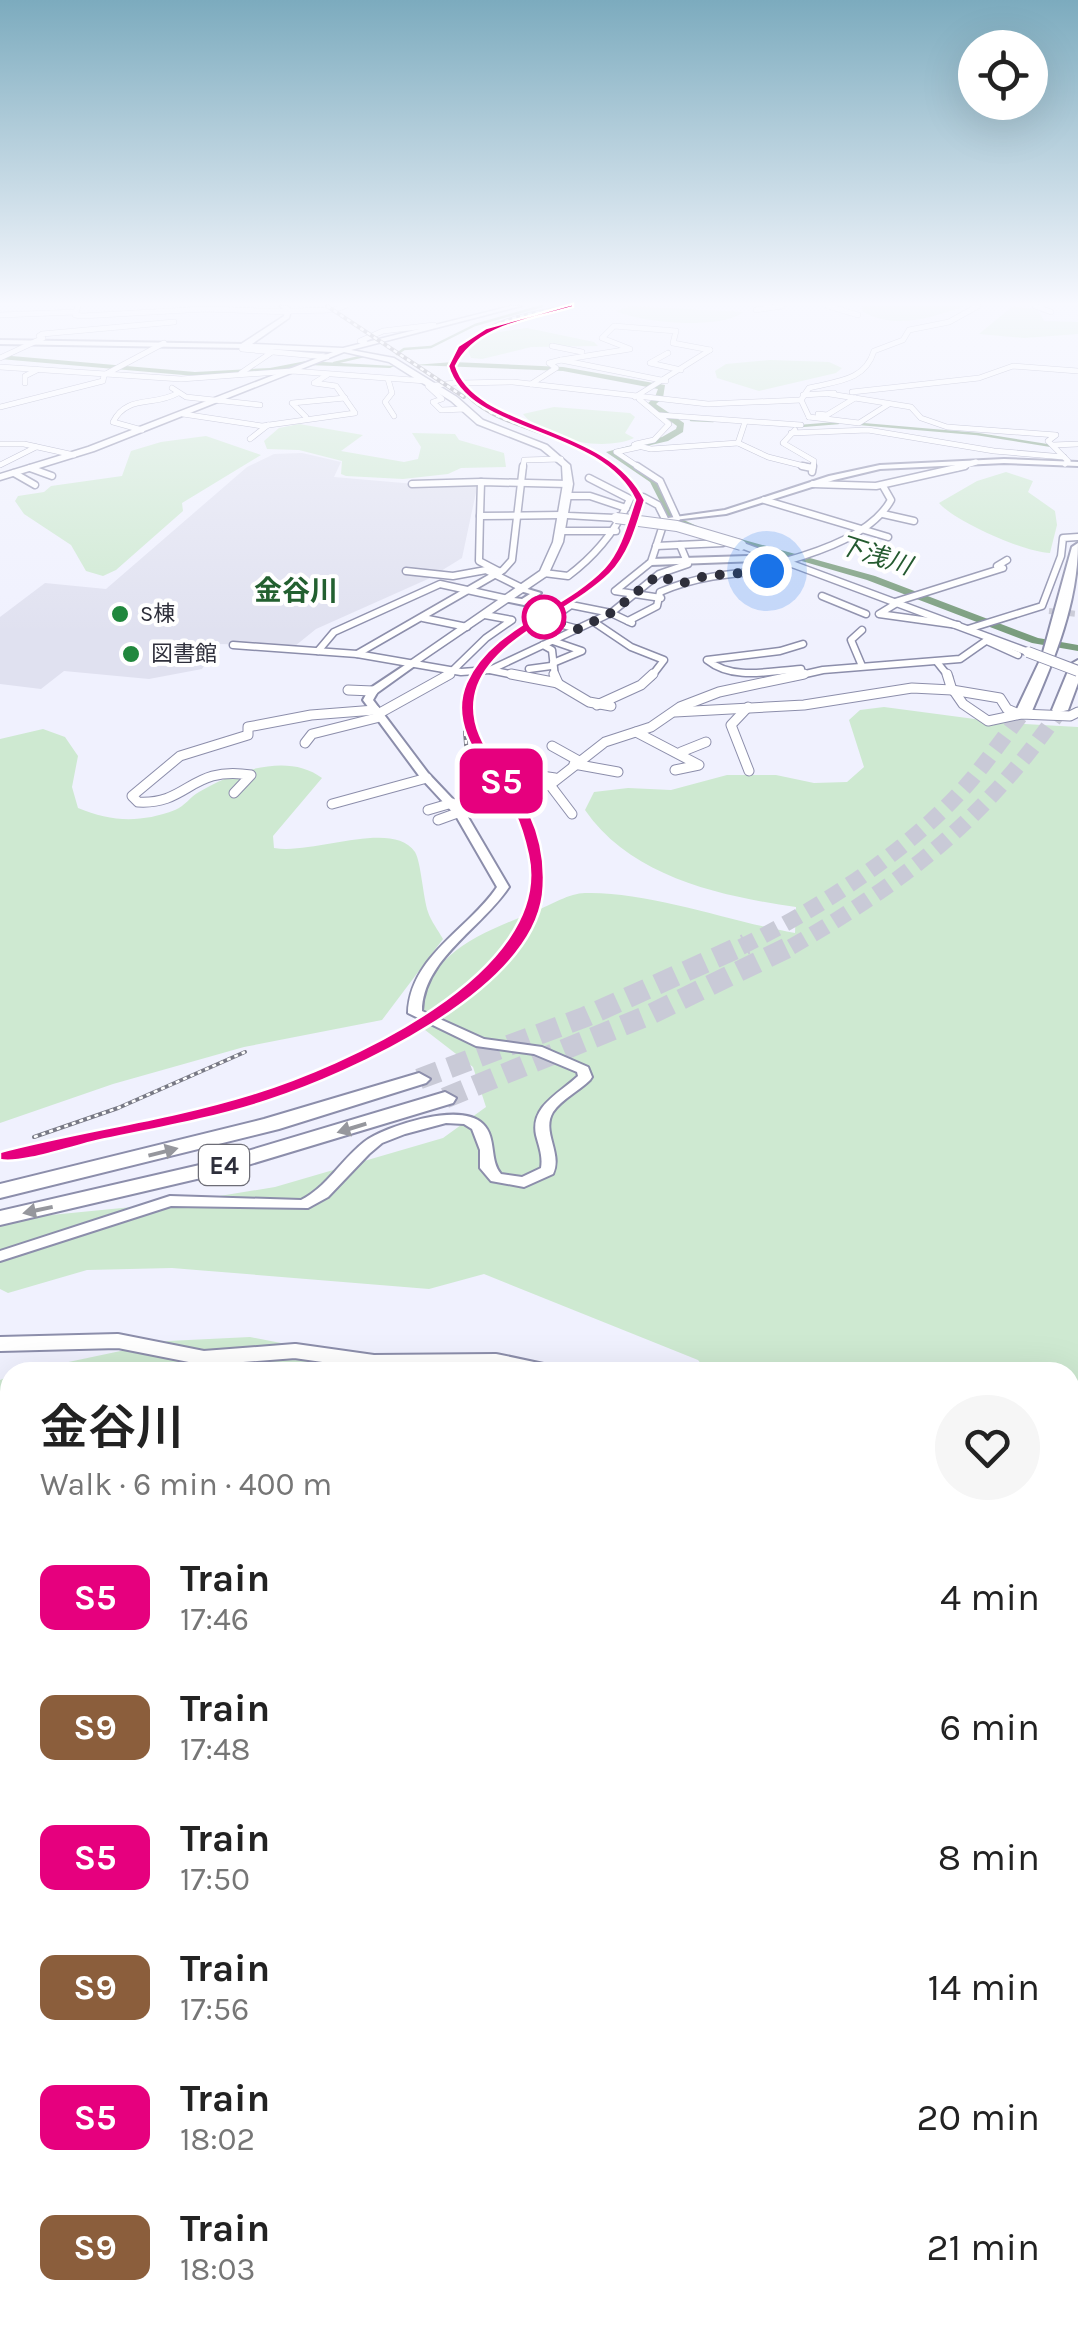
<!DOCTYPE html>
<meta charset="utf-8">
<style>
:root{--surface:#fff;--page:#f6f6f6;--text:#222;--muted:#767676}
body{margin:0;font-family:Karla,"Noto Sans JP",sans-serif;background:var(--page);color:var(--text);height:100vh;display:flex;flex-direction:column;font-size:38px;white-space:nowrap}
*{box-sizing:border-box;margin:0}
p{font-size:32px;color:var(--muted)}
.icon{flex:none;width:55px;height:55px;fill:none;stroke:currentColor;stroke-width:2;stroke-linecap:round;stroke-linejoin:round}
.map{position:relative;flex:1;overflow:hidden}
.drawer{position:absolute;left:0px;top:1362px;width:1080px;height:972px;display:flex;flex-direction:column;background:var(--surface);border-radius:30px 30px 0 0;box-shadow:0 10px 40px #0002}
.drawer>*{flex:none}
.badge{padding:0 20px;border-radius:15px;font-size:35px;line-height:65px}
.controls{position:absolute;left:958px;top:30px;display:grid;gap:20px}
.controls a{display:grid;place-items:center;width:90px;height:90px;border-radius:50%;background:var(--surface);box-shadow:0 10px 40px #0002;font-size:50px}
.you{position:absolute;width:50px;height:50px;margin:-25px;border:8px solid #fff;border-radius:50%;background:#1a73e8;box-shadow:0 0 0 15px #1a73e833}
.map>.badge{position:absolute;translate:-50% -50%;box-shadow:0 0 0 5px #fff}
.round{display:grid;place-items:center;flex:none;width:105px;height:105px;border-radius:52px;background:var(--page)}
.overview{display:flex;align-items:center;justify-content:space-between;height:170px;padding:0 40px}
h1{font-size:48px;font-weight:600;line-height:75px}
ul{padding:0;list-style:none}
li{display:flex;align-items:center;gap:30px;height:130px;padding:0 40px}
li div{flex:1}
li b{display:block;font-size:38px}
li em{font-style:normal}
li .badge{min-width:110px;font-weight:700;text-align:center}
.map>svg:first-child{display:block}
.built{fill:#e0e1f0}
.green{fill:#cee9d1}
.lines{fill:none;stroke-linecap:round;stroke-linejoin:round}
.stream{stroke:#7a9d7e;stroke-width:2.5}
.river{fill:#7a9d7e;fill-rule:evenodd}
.minor-tunnel{stroke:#c9cad7;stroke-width:6;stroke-dasharray:6 4;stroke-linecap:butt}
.motorway-tunnel-far1{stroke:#c9cad7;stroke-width:16;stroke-dasharray:16 9;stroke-linecap:butt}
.motorway-tunnel{stroke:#c9cad7;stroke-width:21;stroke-dasharray:21 11;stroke-linecap:butt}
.minor-far4-casing{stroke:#8c8eab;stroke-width:6}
.minor-far3-casing{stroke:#8c8eab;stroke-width:9}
.minor-far2-casing{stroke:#8c8eab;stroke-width:11}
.minor-far1-casing{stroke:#8c8eab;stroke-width:18}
.minor-casing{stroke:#8c8eab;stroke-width:21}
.tertiary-casing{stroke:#8c8eab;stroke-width:4}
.secondary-casing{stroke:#8c8eab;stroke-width:3}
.motorway-casing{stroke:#8c8eab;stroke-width:4}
.minor-far4{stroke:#fff;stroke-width:5}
.minor-far3{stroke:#fff;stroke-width:6}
.minor-far2{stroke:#fff;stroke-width:9}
.minor-far1{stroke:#fff;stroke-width:14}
.minor{stroke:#fff;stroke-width:18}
.tertiary{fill:#fff;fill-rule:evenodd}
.secondary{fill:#fff;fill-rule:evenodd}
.motorway{fill:#fff;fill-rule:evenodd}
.rail-casing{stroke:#787985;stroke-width:4}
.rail{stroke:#fff;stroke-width:2.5;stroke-dasharray:4;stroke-linecap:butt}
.minor-bridge-casing{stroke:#8c8eab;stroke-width:11;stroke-linecap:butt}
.secondary-bridge-casing{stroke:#8c8eab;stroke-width:12;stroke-linecap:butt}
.minor-bridge{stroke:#fff;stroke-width:9}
.secondary-bridge{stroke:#fff;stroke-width:10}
.oneway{fill:#96979d}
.line{fill:#e6007e;stroke:#fff;stroke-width:2.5}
.walk{stroke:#2e2f3b;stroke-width:10;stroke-dasharray:0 18}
.poi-dot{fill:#20873d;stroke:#fff;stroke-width:4}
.stop-dot{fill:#fff;stroke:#e6007e;stroke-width:5}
.labels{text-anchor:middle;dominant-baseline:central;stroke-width:8;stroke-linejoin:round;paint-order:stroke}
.far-poi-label{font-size:22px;fill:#2e2f3b;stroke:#fff;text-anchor:start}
.far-water-label{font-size:25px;font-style:italic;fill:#245a2f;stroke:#fff}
.shield{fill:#fff;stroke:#6d6d76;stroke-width:2.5}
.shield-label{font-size:25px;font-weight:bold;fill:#2e2f3b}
.far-quarter-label{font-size:28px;font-weight:bold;fill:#236030;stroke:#fff}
</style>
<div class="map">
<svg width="1078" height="2334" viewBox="0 0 1078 2334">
<rect width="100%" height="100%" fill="#f0f1fe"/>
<!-- built -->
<polygon class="built" points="302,453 341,462 334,477 415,484 478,483 462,558 428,579 316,629 295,646 219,644 202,669 149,679 64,671 41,689 0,684 0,617 45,583 106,589 247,467 274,454"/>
<!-- green -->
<g class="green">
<path d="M631 306 743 312C721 330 642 323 616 311Z"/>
<path d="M863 306H966C932 317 895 331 862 311Z"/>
<polygon points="1013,306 1038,310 1044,321 1078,322 1078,334 1024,338 979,334"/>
<path d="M527 328 594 342 598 346 531 347 482 359 471 358 466 345C485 333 505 331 527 328Z"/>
<polygon points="770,360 829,362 842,368 836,373 759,391 717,378 715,371 726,364"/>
<path d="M554 407 630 413 635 417 625 433 634 438C603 452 544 440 523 414Z"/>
<polygon points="299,424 363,435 341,451 404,462 418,459 421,447 412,433 455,434 459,440 504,453 506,467 461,468 448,474 403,479 346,476 341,474 342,461 299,450 267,449 264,441 279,428"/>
<polygon points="206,436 261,455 182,503 183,511 116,570 103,576 86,571 71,545 24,514 15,501 18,496 44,492 51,486 122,476 131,451 161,442"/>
<path d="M1006 472 1033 481 1028 492 1055 511 1057 525 1050 553C1024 552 956 522 939 503L977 481Z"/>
<path d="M884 707 1005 723 1078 727V1395L1070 1393V1372H708L698 1360 484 1274 429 1289 172 1268 87 1270 8 1293 0 1289V1220L183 1202 275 1187 443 1138 486 1107 473 1067 416 1023C428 951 475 936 536 911 550 905 570 893 585 893 648 891 732 922 795 933L796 907C720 896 631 877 585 810L594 792 628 788 671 790 727 775H776L814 783 847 782 864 767 849 720 860 710Z"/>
<path d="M43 729 65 737 78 756 72 787 78 808C111 822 141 823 175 810 185 806 190 797 199 792 234 771 288 752 322 778L273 836 274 848C315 855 392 819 415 852 421 862 423 897 428 912 431 921 438 930 443 939L382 1020 244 1047 113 1084 0 1123V739Z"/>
<polygon points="250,1337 358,1358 407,1372 21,1372 168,1341"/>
<polygon points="10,1376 10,1517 0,1518 0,1380"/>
<polygon points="1070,1535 1078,1538 1078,2334 0,2334 0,1850 10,1850 10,2325 1070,2325"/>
</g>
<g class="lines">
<!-- stream -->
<g class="stream">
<polyline points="397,354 404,349 431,347 475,325 542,306"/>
<polyline points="334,363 364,356"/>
<polyline points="691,420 713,421"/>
<polyline points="861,424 977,434 1052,446"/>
<polyline points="801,426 838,423"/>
</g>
<!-- river -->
<g class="river">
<polygon points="0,355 195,372 270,368 306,361 394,366 390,368 306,365 270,372 195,376 0,359"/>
<polygon points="453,362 563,367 665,385 663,398 656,404 684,423 683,432 668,441 617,453 657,478 677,517 697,526 692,529 670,521 650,482 606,452 662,437 676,429 677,426 647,404 655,397 658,389 563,371 414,365"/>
<polygon points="719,533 875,576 1038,638 1078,645 1078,651 1032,643 867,580 719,537"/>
</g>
<!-- minor-tunnel -->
<g class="minor-tunnel">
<polyline points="632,494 643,497"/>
<polyline points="1049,611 1078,614"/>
</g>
<!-- motorway-tunnel-far1 -->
<g class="motorway-tunnel-far1">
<path d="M741 947C824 906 912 849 972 779 990 757 1007 733 1024 711"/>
<path d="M791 947C906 881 984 820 1060 710"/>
</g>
<!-- motorway-tunnel -->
<g class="motorway-tunnel">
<polyline points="419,1079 585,1017 746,944"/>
<polyline points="445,1098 649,1015 795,944"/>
</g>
<!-- minor-far4 casing -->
<g class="minor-far4-casing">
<g id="minor-far4">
<polyline points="78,306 75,315 82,316 205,309 289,312"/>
<polyline points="828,306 858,315"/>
<polyline points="1035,306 1051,312"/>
<polyline points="334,310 345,306"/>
<polyline points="756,310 782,306"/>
<polyline points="289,311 330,310"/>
<polyline points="0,315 76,312"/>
<polyline points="365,343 360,341 383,331 434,325"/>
<polyline points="244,346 242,349 327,357"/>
<polyline points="552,346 582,352"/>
<polyline points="668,353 650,363 681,370"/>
<polyline points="0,358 43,338 39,336 42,334 174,322"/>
<polyline points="0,367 181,379 292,371 426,381"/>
<polyline points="241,373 272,352"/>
<polyline points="388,379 392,393 385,402 394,416"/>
<polyline points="666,381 561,360 630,349 602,338 614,326 676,331 673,343 710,350"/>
<polyline points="25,383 25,376 37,370"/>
<polyline points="455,383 428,386 442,399 433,402 441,410 465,409"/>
<polyline points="460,383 513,382 708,404 801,400"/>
<polyline points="531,384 556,368 549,363 561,360"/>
<polyline points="172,388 186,397 260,405"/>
<polyline points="852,392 979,378 1013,366 1078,371"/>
<polyline points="830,394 911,407 921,418 947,427 1056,435 1048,441 1068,461 1065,464"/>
<polyline points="803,395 834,393"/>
<polyline points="635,397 710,350"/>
<polyline points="0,407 103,381 104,375 164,343"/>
<polyline points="183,414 262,426 355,413 336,386 314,383 327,375"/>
<polyline points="818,414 827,415 855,398"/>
<polyline points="659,415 801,425"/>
<polyline points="306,417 292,403 345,398"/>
<path d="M809 417 801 400 809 388C837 381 865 381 874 351L903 340 909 330 949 322 978 306"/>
<polyline points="809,417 859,423 889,404"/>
<polyline points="745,422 738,443 768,457 812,468"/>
<path d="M142 430 113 422C127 394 154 407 178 393"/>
<polyline points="795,430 783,443 814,461 813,468"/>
<polyline points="791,433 868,430 994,451 1064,457"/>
<polyline points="250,439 268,425"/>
<polyline points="0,444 24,444 74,455"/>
<polyline points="636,444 654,440 669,424 639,399"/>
<polyline points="634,445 651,449 738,443"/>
<polyline points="1053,445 1078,444"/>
<polyline points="639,447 616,452 640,468"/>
<polyline points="0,465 36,447"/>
<polyline points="523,468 524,460 561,459"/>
<polyline points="957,468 976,462"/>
</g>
</g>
<!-- minor-far3 casing -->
<g class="minor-far3-casing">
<g id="minor-far3">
<polyline points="637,466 660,481 677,518"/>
<polyline points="802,466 812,468"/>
<polyline points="30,468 52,476"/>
<polyline points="812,472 813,466"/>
<polyline points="14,473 35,485"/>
<polyline points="412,484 481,482"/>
<polyline points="813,484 876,486 965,466"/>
<polyline points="566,496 590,496 626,508"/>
<polyline points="643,497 658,505 665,519 651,562 615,591 661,598"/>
<polyline points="764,500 888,537"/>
<polyline points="883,514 914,521"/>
<polyline points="480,516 481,482 568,484"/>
<polyline points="560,531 616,531"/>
<polyline points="656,546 723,543"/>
<path d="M786 561C821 551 872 534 891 500L883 486"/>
<polyline points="406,571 453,576 486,570 524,589"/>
<polyline points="500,572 479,561 480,516 562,515"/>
<path d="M544 573 568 576C596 555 616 531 630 499L589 478"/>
<polyline points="822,596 866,614"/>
<polyline points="895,602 1003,568 997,566 1007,560"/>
<polyline points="897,603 879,614 958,625"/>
<polyline points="423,618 467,627"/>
<path d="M628 621 657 606 660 592C694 577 730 573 767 571"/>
<polyline points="594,622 631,647 664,660 651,677"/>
<polyline points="578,629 548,621 571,605 611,613 632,623"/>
<polyline points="968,629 1042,606 1061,556 1063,538 1078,537"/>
<polyline points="862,630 851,640 862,666"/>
<polyline points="553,641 582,651 553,663"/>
<polyline points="987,641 1018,655"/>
<polyline points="233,645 357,654 461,672 490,670 611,613 659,574 688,564 680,545"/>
<polyline points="543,645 552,650 555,677"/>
<polyline points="318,651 334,632 440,584 508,599"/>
<polyline points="357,654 503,570 512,560 523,466"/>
<polyline points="937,662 949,677"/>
<polyline points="529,669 551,666"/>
<path d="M801 669C770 671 733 681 707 660L780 651 803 644"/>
<polyline points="490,670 524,677"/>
<polyline points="446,677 486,638 512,620 485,615"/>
<polyline points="792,677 823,670 960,659 990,638"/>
</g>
</g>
<!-- minor-far2 casing -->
<g class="minor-far2-casing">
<g id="minor-far2">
<polyline points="511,674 558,683 554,674"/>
<polyline points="557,683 589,702 611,706"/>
<polyline points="348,690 373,691"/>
<polyline points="952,690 1000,698 1007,709 1019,714"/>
<polyline points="954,691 963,704 988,721 1021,714 1070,716 1078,712"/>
<polyline points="597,705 641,685 653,674"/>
<polyline points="748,707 731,725 749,771"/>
<polyline points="675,712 804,705 912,688 952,690 947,674"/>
<polyline points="378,714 450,674"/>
<polyline points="636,732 699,765 675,770"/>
<polyline points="305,743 312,734 380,717"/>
<polyline points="552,746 579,761"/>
<polyline points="511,752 508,758 528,774 555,778"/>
<polyline points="681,752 706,742"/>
<polyline points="574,764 618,772"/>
<polyline points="550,785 572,814"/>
<polyline points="518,790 550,785 605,742 651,727 680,707 719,692 804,674"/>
<path d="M234 793 251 775C190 765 189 805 138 802L132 796 180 756 248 735V727L311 715 375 710"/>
<polyline points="332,804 427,778"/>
<polyline points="455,805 483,803 494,794"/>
<polyline points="428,810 452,803"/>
<polyline points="438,820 460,812"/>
</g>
</g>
<!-- minor-far1 casing -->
<g class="minor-far1-casing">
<g id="minor-far1">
<polyline points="0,1344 118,1341 204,1358 295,1351 373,1362 496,1361 548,1372"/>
<polyline points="1070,1493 1078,1494"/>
<polyline points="1070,1507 1078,1512"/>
</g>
</g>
<!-- minor casing -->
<g class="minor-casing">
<g id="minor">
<polyline points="0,2291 10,2300"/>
<polyline points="36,2325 45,2334"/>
</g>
</g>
<!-- tertiary casing -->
<g class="tertiary-casing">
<g id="tertiary">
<polygon points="0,340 244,344 247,346 244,348 0,344"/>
<polygon points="1004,459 1078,462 1078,466 1004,463 880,469 834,480 726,514 665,521 661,519 725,510 829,476 880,465"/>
<polygon points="779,555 782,556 782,560 651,565 647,562 651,559"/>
<polygon points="521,587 541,593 524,605 505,601 505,597 522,599 530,594 521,591"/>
<path d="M408 663 416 665 377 693 373 700 428 773 465 812 509 887C482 928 423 959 422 1011L484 1039 542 1047 588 1067 592 1077 590 1080C579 1091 562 1099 553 1112 541 1132 563 1153 553 1174L524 1187 491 1181 480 1168V1150L472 1129 464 1124 446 1123 405 1134 382 1143 369 1154 328 1197 308 1208 171 1206 0 1261V1251L170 1196 301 1200C327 1187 341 1160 364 1142 385 1126 461 1101 483 1124 497 1138 489 1160 501 1174L522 1177 541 1168C543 1156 539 1147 536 1135 530 1106 560 1093 578 1076L577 1072 534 1054 476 1046 408 1013C410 956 468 930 497 887L456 816 420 777 363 700 369 689Z"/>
</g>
</g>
<!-- secondary casing -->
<g class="secondary-casing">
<g id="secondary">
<polygon points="280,306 287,306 291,310 289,318 252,344 343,348 511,306 521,306 351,350 394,358 457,397 483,420 547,445 570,465 573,484 568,513 616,515 621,518 616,521 567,518 563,542 548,575 411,668 405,665 407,663 540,571 553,542 563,484 562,466 541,449 477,424 451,401 389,362 344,352 94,451 0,480 0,474 88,447 333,352 241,348 241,344 284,316 285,311"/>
<polygon points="741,542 1032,650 1034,652 1024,654 738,547 736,545"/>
</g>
</g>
<!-- motorway casing -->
<g class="motorway-casing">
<g id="motorway">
<path d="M1078 543C1078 602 1055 658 1032 711L1019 714 1016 711 1042 656 1072 547Z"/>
<polygon points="1078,660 1078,683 1068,710 1055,713 1052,710 1071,664"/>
<polygon points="419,1073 430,1079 426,1083 279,1129 0,1198 0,1184 264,1119"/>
<polygon points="445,1092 456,1098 453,1103 218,1174 0,1225 0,1211 204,1164"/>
</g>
</g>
<!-- minor-far4 -->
<use href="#minor-far4" class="minor-far4"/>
<!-- minor-far3 -->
<use href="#minor-far3" class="minor-far3"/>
<!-- minor-far2 -->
<use href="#minor-far2" class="minor-far2"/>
<!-- minor-far1 -->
<use href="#minor-far1" class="minor-far1"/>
<!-- minor -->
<use href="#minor" class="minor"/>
<!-- tertiary -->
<use href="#tertiary" class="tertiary"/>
<!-- secondary -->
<use href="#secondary" class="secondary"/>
<!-- motorway -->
<use href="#motorway" class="motorway"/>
<!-- rail casing -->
<g class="rail-casing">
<g id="rail">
<polyline points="327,306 464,397"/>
<polyline points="465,732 471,801"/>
<path d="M535 898C537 870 536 842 523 816 505 780 460 746 468 701 481 629 572 614 614 563 628 545 635 522 640 500 595 424 496 439 461 387 457 381 455 372 452 365 473 321 527 314 571 306"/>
<polyline points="34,1137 118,1108 245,1052"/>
<path d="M0 1156C139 1128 274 1102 400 1036"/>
</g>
</g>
<!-- rail -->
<use href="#rail" class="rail"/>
<!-- minor-bridge casing -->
<g class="minor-bridge-casing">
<polyline id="minor-bridge" points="494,794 518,790"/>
</g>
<!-- secondary-bridge casing -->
<g class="secondary-bridge-casing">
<g id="secondary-bridge">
<polyline points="616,518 677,526 741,545"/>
<polyline points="1028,652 1078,671"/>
</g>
</g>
<!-- minor-bridge -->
<use href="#minor-bridge" class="minor-bridge"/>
<!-- secondary-bridge -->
<use href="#secondary-bridge" class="secondary-bridge"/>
</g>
<!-- one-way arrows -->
<defs><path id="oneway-solid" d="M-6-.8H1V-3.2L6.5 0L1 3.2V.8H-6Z" transform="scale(2.5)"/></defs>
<g class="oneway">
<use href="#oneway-solid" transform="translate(352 1128) rotate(163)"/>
<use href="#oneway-solid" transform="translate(163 1152) rotate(-14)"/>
<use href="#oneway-solid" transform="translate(38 1210) rotate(168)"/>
</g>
<!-- sky -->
<linearGradient id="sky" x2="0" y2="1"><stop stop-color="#7cabbe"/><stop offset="0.48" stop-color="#f8f9ff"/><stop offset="1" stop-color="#f8f9ff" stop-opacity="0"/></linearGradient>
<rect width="1078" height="633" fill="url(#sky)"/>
<!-- line -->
<path class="line" d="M573 304V307C533 319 476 325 456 366 476 430 608 423 645 500 637 526 630 554 610 574 572 611 497 636 478 686 460 736 510 774 530 814 542 840 546 868 543 895 530 993 350 1074 267 1101 212 1119 154 1129 97 1141 71 1147 18 1165 0 1160V1152C79 1131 167 1120 251 1094 340 1067 554 974 528 855 525 841 520 824 514 812 493 773 445 732 466 683 491 626 563 611 604 568 621 549 627 523 635 500 600 426 468 436 448 366L458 346 486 328Z"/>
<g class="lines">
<!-- walk -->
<polyline class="walk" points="544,617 578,629 611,613 658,575 680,584 705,576 767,571"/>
</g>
<!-- markers -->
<g class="poi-dot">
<circle cx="120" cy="614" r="10"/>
<circle cx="131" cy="654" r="10"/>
</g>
<circle class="stop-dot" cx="544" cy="617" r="20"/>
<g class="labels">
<!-- far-poi labels -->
<g class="far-poi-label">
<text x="140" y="614">S棟</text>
<text x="151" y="654">図書館</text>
</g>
<!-- far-water labels -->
<g class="far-water-label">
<text transform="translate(875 555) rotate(18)">下浅川</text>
</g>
<!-- shield labels -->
<rect class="shield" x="199" y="1145" width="50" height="40" rx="8"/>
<g class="shield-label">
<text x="224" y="1165">E4</text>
</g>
<!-- far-quarter labels -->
<g class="far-quarter-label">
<text x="296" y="590">金谷川</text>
</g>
</g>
</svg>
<div class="controls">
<a><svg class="icon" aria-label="locate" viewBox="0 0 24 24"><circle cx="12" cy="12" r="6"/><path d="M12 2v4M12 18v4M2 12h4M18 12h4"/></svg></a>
</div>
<div class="you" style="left:767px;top:571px"></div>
<b class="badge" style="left:501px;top:781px;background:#e6007e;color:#fff">S5</b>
<section class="drawer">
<div class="overview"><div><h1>金谷川</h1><p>Walk · 6 min · 400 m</p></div><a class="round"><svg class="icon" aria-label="heart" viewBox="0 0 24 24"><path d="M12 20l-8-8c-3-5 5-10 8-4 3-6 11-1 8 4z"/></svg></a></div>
<ul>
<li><span class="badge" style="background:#e6007e;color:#fff">S5</span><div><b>Train</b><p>17:46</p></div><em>4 min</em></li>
<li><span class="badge" style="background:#8b5e3c;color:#fff">S9</span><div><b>Train</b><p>17:48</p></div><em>6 min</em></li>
<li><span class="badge" style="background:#e6007e;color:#fff">S5</span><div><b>Train</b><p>17:50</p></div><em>8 min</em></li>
<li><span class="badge" style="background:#8b5e3c;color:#fff">S9</span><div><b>Train</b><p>17:56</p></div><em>14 min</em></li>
<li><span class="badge" style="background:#e6007e;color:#fff">S5</span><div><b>Train</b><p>18:02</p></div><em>20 min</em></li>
<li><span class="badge" style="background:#8b5e3c;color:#fff">S9</span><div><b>Train</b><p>18:03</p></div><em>21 min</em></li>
</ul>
</section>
</div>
